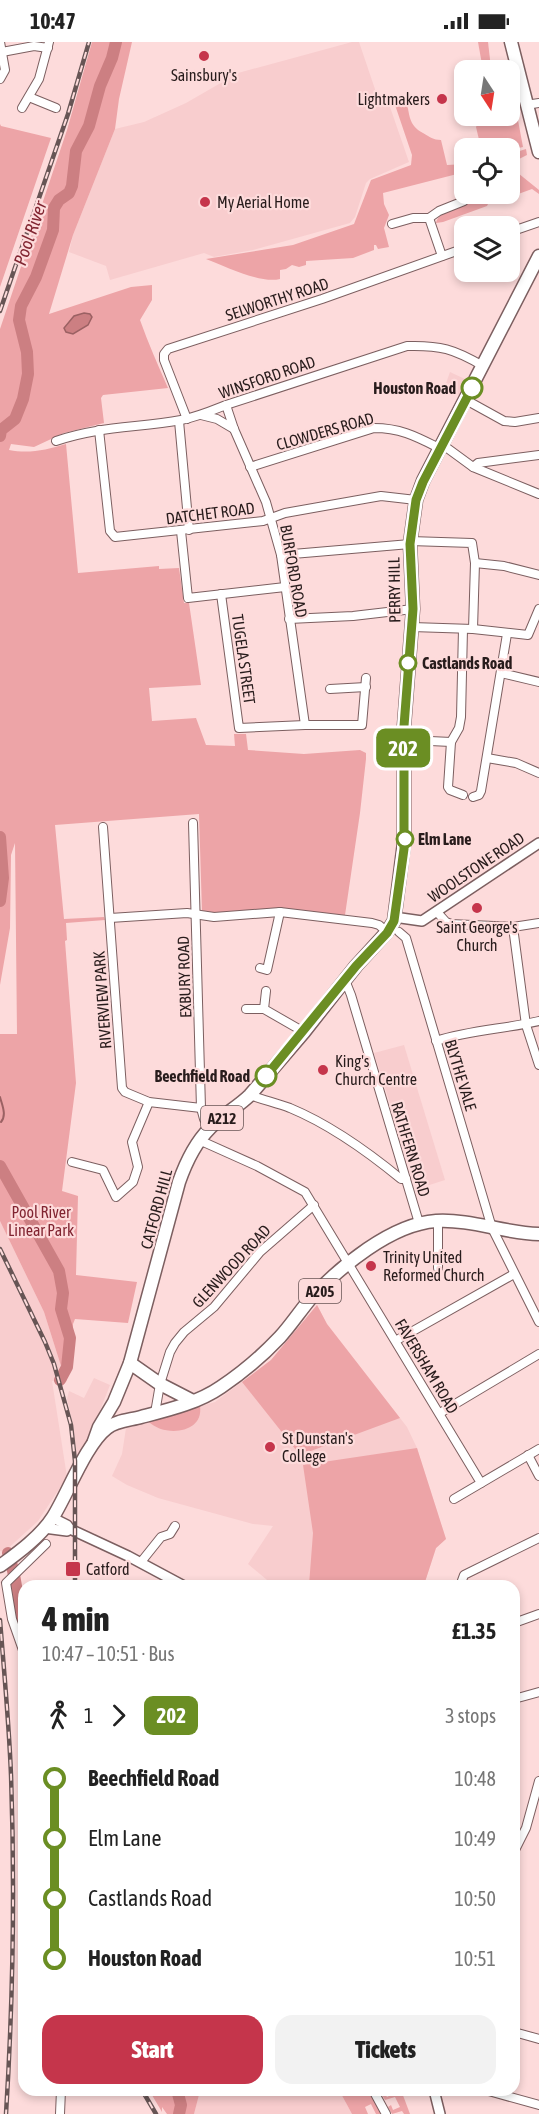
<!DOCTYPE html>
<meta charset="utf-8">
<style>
:root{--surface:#fff;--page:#f2f2f2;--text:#222;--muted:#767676;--accent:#c5354b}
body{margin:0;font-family:"Asap Condensed",sans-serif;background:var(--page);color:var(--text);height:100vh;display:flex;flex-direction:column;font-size:22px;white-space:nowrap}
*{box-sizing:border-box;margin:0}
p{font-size:20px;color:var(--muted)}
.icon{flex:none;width:33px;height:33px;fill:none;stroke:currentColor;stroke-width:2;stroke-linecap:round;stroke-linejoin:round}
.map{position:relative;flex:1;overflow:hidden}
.side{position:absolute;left:18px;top:1538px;width:502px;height:516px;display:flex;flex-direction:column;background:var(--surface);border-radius:18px;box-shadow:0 3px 9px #0003}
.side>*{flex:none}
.badge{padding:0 12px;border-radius:9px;font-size:21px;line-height:39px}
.needle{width:39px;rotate:168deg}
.buttons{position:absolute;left:454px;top:18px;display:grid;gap:12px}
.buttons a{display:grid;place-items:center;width:66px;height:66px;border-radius:12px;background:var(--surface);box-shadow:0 3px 9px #0003;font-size:30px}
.map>.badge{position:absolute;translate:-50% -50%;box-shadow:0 0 0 3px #fff}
.legs{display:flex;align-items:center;gap:9px;height:66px;padding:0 24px;font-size:20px}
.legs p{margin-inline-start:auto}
.head{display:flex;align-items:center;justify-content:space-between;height:102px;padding:0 24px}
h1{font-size:33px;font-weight:800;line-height:45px}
.cta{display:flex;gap:12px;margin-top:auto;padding:12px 24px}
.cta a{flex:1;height:69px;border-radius:18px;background:var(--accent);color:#fff;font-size:24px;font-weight:800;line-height:69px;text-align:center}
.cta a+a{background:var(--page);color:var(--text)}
ul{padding:0 24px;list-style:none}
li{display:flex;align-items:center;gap:21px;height:60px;font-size:22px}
li i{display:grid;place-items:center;width:9px;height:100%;margin:0 8px;background:currentColor}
li i::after{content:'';width:15px;height:15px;margin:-8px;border:4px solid;border-radius:50%;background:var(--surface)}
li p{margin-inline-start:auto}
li:first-child i{background:linear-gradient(#0000 50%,currentColor 0)}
li:last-child i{background:linear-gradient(currentColor 50%,#0000 0)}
.status{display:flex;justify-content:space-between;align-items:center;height:42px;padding:0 30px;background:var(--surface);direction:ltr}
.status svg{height:16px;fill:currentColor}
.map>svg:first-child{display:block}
.built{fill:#f8cdce}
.green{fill:#eda4a7}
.water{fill:#cc7f82;stroke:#9b6163;stroke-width:1.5}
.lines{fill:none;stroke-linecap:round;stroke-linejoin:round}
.stream{stroke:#9b6163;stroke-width:2}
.river{stroke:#cc7f82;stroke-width:12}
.minor-casing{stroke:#7c5f60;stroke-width:10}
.tertiary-casing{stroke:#7c5f60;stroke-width:12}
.primary-casing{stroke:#7c5f60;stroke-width:15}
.trunk-casing{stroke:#7c5f60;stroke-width:15}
.minor{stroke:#fff;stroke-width:8}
.tertiary{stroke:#fff;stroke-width:9}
.primary{stroke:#fff;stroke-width:12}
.trunk{stroke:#fff;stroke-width:12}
.rail-casing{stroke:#675555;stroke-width:4.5}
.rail{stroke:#fddbdb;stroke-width:2;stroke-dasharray:7;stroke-linecap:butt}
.line-1-casing{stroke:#fff;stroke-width:14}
.line-1{stroke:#6b8e23;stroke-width:9}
.poi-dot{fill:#c5354b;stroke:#fddbdb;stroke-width:2}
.stop-1-dot{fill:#fff;stroke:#6b8e23;stroke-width:3}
.labels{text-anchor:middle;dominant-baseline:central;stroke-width:4.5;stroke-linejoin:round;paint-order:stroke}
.shield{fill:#fddbdb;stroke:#685555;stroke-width:1.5}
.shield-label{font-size:15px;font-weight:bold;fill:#281c1c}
.poi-label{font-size:16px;fill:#281c1c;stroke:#fddbdb;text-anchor:start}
.street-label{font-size:16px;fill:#281c1c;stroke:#fddbdb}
.stop-label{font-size:16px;font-weight:bold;fill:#281c1c;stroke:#fddbdb;text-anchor:end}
.park-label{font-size:16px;fill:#812431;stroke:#fddbdb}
.water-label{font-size:18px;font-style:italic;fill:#812531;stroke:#fddbdb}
</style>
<div class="status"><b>10:47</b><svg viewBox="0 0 49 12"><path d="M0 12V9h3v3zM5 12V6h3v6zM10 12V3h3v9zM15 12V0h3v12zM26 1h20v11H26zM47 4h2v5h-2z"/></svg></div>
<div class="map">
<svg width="539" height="2072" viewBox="0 0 539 2072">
<rect width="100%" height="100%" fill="#fddbdb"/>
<!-- built -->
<g class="built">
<polygon points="352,0 359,0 377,53 390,65 409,120 370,137 366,141 355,175 350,181 253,208 214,215 204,211 110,238 106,224 69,210 73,193 115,87 144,80 186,61 238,31"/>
<polygon points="450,330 467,338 460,354 444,347"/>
<polygon points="404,1003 445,1138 417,1147 374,1011"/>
<polygon points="0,1179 44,1270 66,1340 52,1339 67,1435 38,1479 4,1510 0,1509"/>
<polygon points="317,1263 327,1282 407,1385 417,1406 446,1497 436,1506 424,1543 273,1543 248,1522 273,1484 253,1482 158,1456 127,1443 112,1434 122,1412 126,1386 215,1360 271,1318"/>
<polygon points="94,1336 110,1343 92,1389 77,1416 73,1383 67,1357 69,1349 84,1356"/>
<polygon points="204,2048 339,2048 352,2072 194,2072 200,2049"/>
</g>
<!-- green -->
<g class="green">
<path d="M92 0H132L119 57 115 87 73 193 49 272 131 245 152 243V258L140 278C148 301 158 323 168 346L103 353 101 356 104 381 64 391 34 405 11 402 9 408C29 412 46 408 66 402L78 531 159 524V527L179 526 184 561H189L201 643 149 646 152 679 196 676 206 703 235 704 234 692H246L248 708 304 712 360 708 366 711V717L360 771 345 873 283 867 217 872 202 870 199 772 55 783 64 877 104 875 105 878 66 881 67 898 65 899 76 1041 62 1149 78 1154 76 1233 137 1240 128 1281 75 1277 73 1282V1310L66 1340 44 1270 0 1179V992H17L15 801 11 813 10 886 0 943V287L67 88Z"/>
<polygon points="478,0 488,0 491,26 483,28"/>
<path d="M400 53 406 57C410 73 408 83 423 91 430 95 433 98 441 98L447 123 465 122V146L461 131 383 151 384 162 389 173 384 186 389 205 378 207 376 203H374V208L353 216 306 219V223L299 225 292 223 286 227 280 228V237C260 242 225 224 206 217L293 203 354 182 371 138 411 123 412 113 393 57Z"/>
<polygon points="517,73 523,105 510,108 481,106 476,85 482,74 502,74 486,76 485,78"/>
<polygon points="0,82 1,84 51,96 0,245"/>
<polygon points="526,107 527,113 511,121 513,127 539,148 539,152 532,147 502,158 499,152 510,152 510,112"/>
<path d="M465 149V152H493L487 164 443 180 436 181C439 169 454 166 466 161L463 151Z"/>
<polygon points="317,1263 327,1282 400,1376 300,1413 242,1340 271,1318"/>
<path d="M200 1364C204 1392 164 1395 149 1380Z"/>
<polygon points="417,1406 446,1497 436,1506 424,1543 309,1543 313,1491 303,1423"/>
<polygon points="149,2048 204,2048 200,2049 194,2072 167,2072 162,2065 162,2070"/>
<polygon points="339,2048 355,2048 358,2052 364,2048 369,2048 381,2072 376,2072 371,2062 365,2065 368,2072 352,2072"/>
<polygon points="379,2048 382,2048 387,2055 393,2052 391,2048 401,2048 410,2072 404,2072 402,2069 392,2072 388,2065 391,2063 393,2068 400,2065 395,2055 385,2058"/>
</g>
<!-- water -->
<polygon class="water" points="84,271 90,272 92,275 88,283 73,292 66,290 64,286 74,274"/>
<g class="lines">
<!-- stream -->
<path class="stream" d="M0 1055C2 1063 7 1073 1 1080"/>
<!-- river -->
<g class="river">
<polyline points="0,394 1,388 15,377 23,357 28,332 27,310 19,278 21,264 36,235 53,188 54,166 59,158 69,151 72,144 76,109 89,84 100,44 112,16 116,0"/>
<polyline points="0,795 3,836 0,859"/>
<polyline points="0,1124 59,1229 63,1251 61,1267 70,1296 67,1325 60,1338"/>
<path d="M8 1511C17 1534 16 1558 24 1582"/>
<polyline points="177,2048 181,2063 179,2072"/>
</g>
<!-- minor casing -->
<g class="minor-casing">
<g id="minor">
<polyline points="2,10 34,4 48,6"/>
<polyline points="0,37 5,28 0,0"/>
<polyline points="29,55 56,66"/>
<polyline points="526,63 539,61"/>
<polyline points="22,66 39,37 49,0"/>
<polyline points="429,176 442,214"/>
<polyline points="392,182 413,176 429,176 439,169 464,159"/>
<polyline points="510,190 539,180"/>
<polyline points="466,358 504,379 515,380 539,376"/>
<polyline points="226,363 234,387 266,460 281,513 305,683"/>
<polyline points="201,373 217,377 234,387"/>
<polyline points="187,377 164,318 164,312 168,307 322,257 465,206"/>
<polyline points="179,379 189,488"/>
<polyline points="99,388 110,489 115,495 263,479 285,471 381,454 416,458"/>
<path d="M56 399C100 384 138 386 181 378 197 375 211 369 226 363L407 304C440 303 454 307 483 324"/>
<polyline points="443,403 473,425 539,452"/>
<path d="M250 425 374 386C401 386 417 395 441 407"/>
<polyline points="473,425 478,421 539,413"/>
<polyline points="181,489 188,556 285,545"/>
<polyline points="410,499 472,501 475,521 473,587"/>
<polyline points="281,513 410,502"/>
<polyline points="475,521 504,524 539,533"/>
<polyline points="221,552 239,686 305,683 362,683 366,636"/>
<polyline points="289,577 353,574 413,567"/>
<polyline points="412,585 473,587 528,593 539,567"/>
<polyline points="501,631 539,640"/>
<polyline points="330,647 366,645"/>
<polyline points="430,699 451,700"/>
<polyline points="487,716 516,721 539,731"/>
<polyline points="463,753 450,748 448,745 451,700 459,686 461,675 463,587"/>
<polyline points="473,755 479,753 481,749 507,592"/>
<polyline points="193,781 201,1066 204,1077 210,1085"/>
<polyline points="103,785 122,1046 125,1050 149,1060 201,1066"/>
<polyline points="437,870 446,880 451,882 513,885 539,881"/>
<polyline points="110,876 187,871 214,875 280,870 372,881 379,883 387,890"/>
<polyline points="513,885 526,983 539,1023"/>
<polyline points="399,890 406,896 492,1186 539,1280"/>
<polyline points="260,926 267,928 280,870"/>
<polyline points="343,940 347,943 351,953 419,1181"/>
<polyline points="266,949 264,967 304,990"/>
<polyline points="246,967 264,967"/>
<path d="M436 999C470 988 505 987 539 979"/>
<path d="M250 1053C263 1058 277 1061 290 1066 331 1083 367 1109 401 1137H406"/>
<polyline points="199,1098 257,1124 305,1150 481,1441"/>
<polyline points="72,1120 103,1128 116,1155 133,1140 138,1125 132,1100 149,1060"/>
<polyline points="438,1179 438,1226"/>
<polyline points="397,1298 514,1232"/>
<polyline points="155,1371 160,1342 170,1310 175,1301 184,1290 214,1265 260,1210 314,1163"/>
<polyline points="440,1371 539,1312"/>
<polyline points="528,1413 539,1434"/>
<polyline points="454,1457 539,1407"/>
<polyline points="141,1520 161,1495 170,1492 175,1484"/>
<polyline points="460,1544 464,1533 539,1496"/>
<polyline points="514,1581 539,1572"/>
<polyline points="24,1611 12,1577 6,1541 46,1502"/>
<polyline points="514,1657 539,1650"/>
<polyline points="514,1810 526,1786 539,1739"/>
<polyline points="514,1990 539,1997"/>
<polyline points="373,2048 386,2072"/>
<polyline points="485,2048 539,2063"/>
<polyline points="60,2072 61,2048"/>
</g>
</g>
<!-- tertiary casing -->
<g class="tertiary-casing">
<g id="tertiary">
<polyline points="394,875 422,879 539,801"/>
<polyline points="53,1476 67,1483 70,1487 128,1514 184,1544"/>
<polyline points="44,1486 67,1489 70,1487"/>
<polyline points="434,2048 440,2072"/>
</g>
</g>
<!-- primary casing -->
<g class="primary-casing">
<g id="primary">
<polyline points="511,0 539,110"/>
<polyline points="130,1321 160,1342 193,1359"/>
<path d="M94 1399 99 1385 114 1360 130 1321 179 1140C186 1120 195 1101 210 1086 222 1073 238 1065 250 1053L304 990 356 924 387 890 394 879 404 801V684L413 567 410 502 416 458 423 439 539 214"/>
</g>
</g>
<!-- trunk casing -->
<g class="trunk-casing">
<path id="trunk" d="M0 1524C18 1511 41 1494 53 1475 68 1451 86 1402 107 1386 115 1379 130 1378 141 1375 168 1368 198 1361 221 1345 242 1331 262 1314 280 1295 291 1283 300 1269 311 1256 340 1225 391 1182 436 1179 471 1177 504 1191 539 1192"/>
</g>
<!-- minor -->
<use href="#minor" class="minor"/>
<!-- tertiary -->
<use href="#tertiary" class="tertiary"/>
<!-- primary -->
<use href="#primary" class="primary"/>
<!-- trunk -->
<use href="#trunk" class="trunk"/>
<!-- rail casing -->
<g class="rail-casing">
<g id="rail">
<polyline points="0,269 68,72 89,0"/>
<polyline points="0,1207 45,1300 54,1322 71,1383 75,1419 75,1544"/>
<path d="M0 1578C4 1629 9 1681 11 1733 15 1846 13 1959 6 2072"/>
<polyline points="142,2048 156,2072"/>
</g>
</g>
<!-- rail -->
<use href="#rail" class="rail"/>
</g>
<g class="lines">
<!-- line-1 casing -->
<g class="line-1-casing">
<polyline id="line-1" points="266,1034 356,924 387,891 394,879 404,807 404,684 413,567 410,502 416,458 423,440 472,346"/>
</g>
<!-- line-1 -->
<use href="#line-1" class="line-1"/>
</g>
<!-- markers -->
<g class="poi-dot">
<circle cx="204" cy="14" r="6"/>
<circle cx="442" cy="57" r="6"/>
<circle cx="205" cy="160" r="6"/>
<circle cx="477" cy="866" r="6"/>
<circle cx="323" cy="1028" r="6"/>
<circle cx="371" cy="1224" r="6"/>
<circle cx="270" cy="1405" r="6"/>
<rect x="65" y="1519" width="16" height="16" rx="3"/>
</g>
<g class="stop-1-dot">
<circle cx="472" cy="346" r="10"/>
<circle cx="408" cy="621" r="8"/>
<circle cx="405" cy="797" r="8"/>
<circle cx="266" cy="1034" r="10"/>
</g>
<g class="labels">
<!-- shield labels -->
<g class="shield">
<rect x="201" y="1064" width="42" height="24" rx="4.5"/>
<rect x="299" y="1237" width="42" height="24" rx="4.5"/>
</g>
<g class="shield-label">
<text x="222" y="1076">A212</text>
<text x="320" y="1249">A205</text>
</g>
<!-- poi labels -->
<g class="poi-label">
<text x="204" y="33" text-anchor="middle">Sainsbury's</text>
<text x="430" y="57" text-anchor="end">Lightmakers</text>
<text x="217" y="160">My Aerial Home</text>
<text x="477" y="885" text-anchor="middle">Saint George's<tspan x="477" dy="18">Church</tspan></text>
<text x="335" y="1019">King's<tspan x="335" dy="18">Church Centre</tspan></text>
<text x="383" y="1215">Trinity United<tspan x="383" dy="18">Reformed Church</tspan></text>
<text x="282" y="1396">St Dunstan's<tspan x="282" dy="18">College</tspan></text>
<text x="86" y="1527">Catford</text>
</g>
<!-- street labels -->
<g class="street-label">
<text transform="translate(277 257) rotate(-18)">SELWORTHY ROAD</text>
<text transform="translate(267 335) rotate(-19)">WINSFORD ROAD</text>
<text transform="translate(325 389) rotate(-16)">CLOWDERS ROAD</text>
<text transform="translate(210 471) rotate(-7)">DATCHET ROAD</text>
<text transform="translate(294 529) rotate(80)">BURFORD ROAD</text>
<text transform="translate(394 548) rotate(-91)">PERRY HILL</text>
<text transform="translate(244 617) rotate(82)">TUGELA STREET</text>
<text transform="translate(476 825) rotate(-34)">WOOLSTONE ROAD</text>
<text transform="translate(184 935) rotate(-92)">EXBURY ROAD</text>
<text transform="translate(102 958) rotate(-94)">RIVERVIEW PARK</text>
<text transform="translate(461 1033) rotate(73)">BLYTHE VALE</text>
<text transform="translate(411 1107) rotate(73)">RATHFERN ROAD</text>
<text transform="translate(156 1167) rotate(-75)">CATFORD HILL</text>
<text transform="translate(231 1224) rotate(-47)">GLENWOOD ROAD</text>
<text transform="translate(427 1324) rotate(59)">FAVERSHAM ROAD</text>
</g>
<!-- stop labels -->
<g class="stop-label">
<text x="456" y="346">Houston Road</text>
<text x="422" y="621" text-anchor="start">Castlands Road</text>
<text x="418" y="797" text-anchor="start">Elm Lane</text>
<text x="250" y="1034">Beechfield Road</text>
</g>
<!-- park labels -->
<g class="park-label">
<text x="41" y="1170">Pool River<tspan x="41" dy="18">Linear Park</tspan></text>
</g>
<!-- water labels -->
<g class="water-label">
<text transform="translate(30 191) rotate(-71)">Pool River</text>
</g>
</g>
</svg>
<div class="buttons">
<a><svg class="needle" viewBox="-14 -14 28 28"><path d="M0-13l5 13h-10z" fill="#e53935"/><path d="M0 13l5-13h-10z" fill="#767676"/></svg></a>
<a><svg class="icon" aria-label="locate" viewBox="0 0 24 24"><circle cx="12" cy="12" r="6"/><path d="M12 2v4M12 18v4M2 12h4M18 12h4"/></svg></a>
<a><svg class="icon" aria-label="layers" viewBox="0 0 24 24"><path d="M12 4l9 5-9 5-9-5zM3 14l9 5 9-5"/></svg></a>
</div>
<b class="badge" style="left:403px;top:706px;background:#6b8e23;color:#fff">202</b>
<section class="side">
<div class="head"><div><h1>4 min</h1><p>10:47 – 10:51 · Bus</p></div><b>£1.35</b></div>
<div class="legs"><svg class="icon" aria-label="walk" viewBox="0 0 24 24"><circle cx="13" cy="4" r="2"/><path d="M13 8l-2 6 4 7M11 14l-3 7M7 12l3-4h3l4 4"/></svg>1<svg class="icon" aria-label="forward" viewBox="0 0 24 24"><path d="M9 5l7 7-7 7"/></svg><b class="badge" style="background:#6b8e23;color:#fff">202</b><p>3 stops</p></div>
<ul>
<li><i style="color:#6b8e23"></i><b>Beechfield Road</b><p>10:48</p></li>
<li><i style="color:#6b8e23"></i><span>Elm Lane</span><p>10:49</p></li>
<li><i style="color:#6b8e23"></i><span>Castlands Road</span><p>10:50</p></li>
<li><i style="color:#6b8e23"></i><b>Houston Road</b><p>10:51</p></li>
</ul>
<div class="cta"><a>Start</a><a>Tickets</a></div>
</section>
</div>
